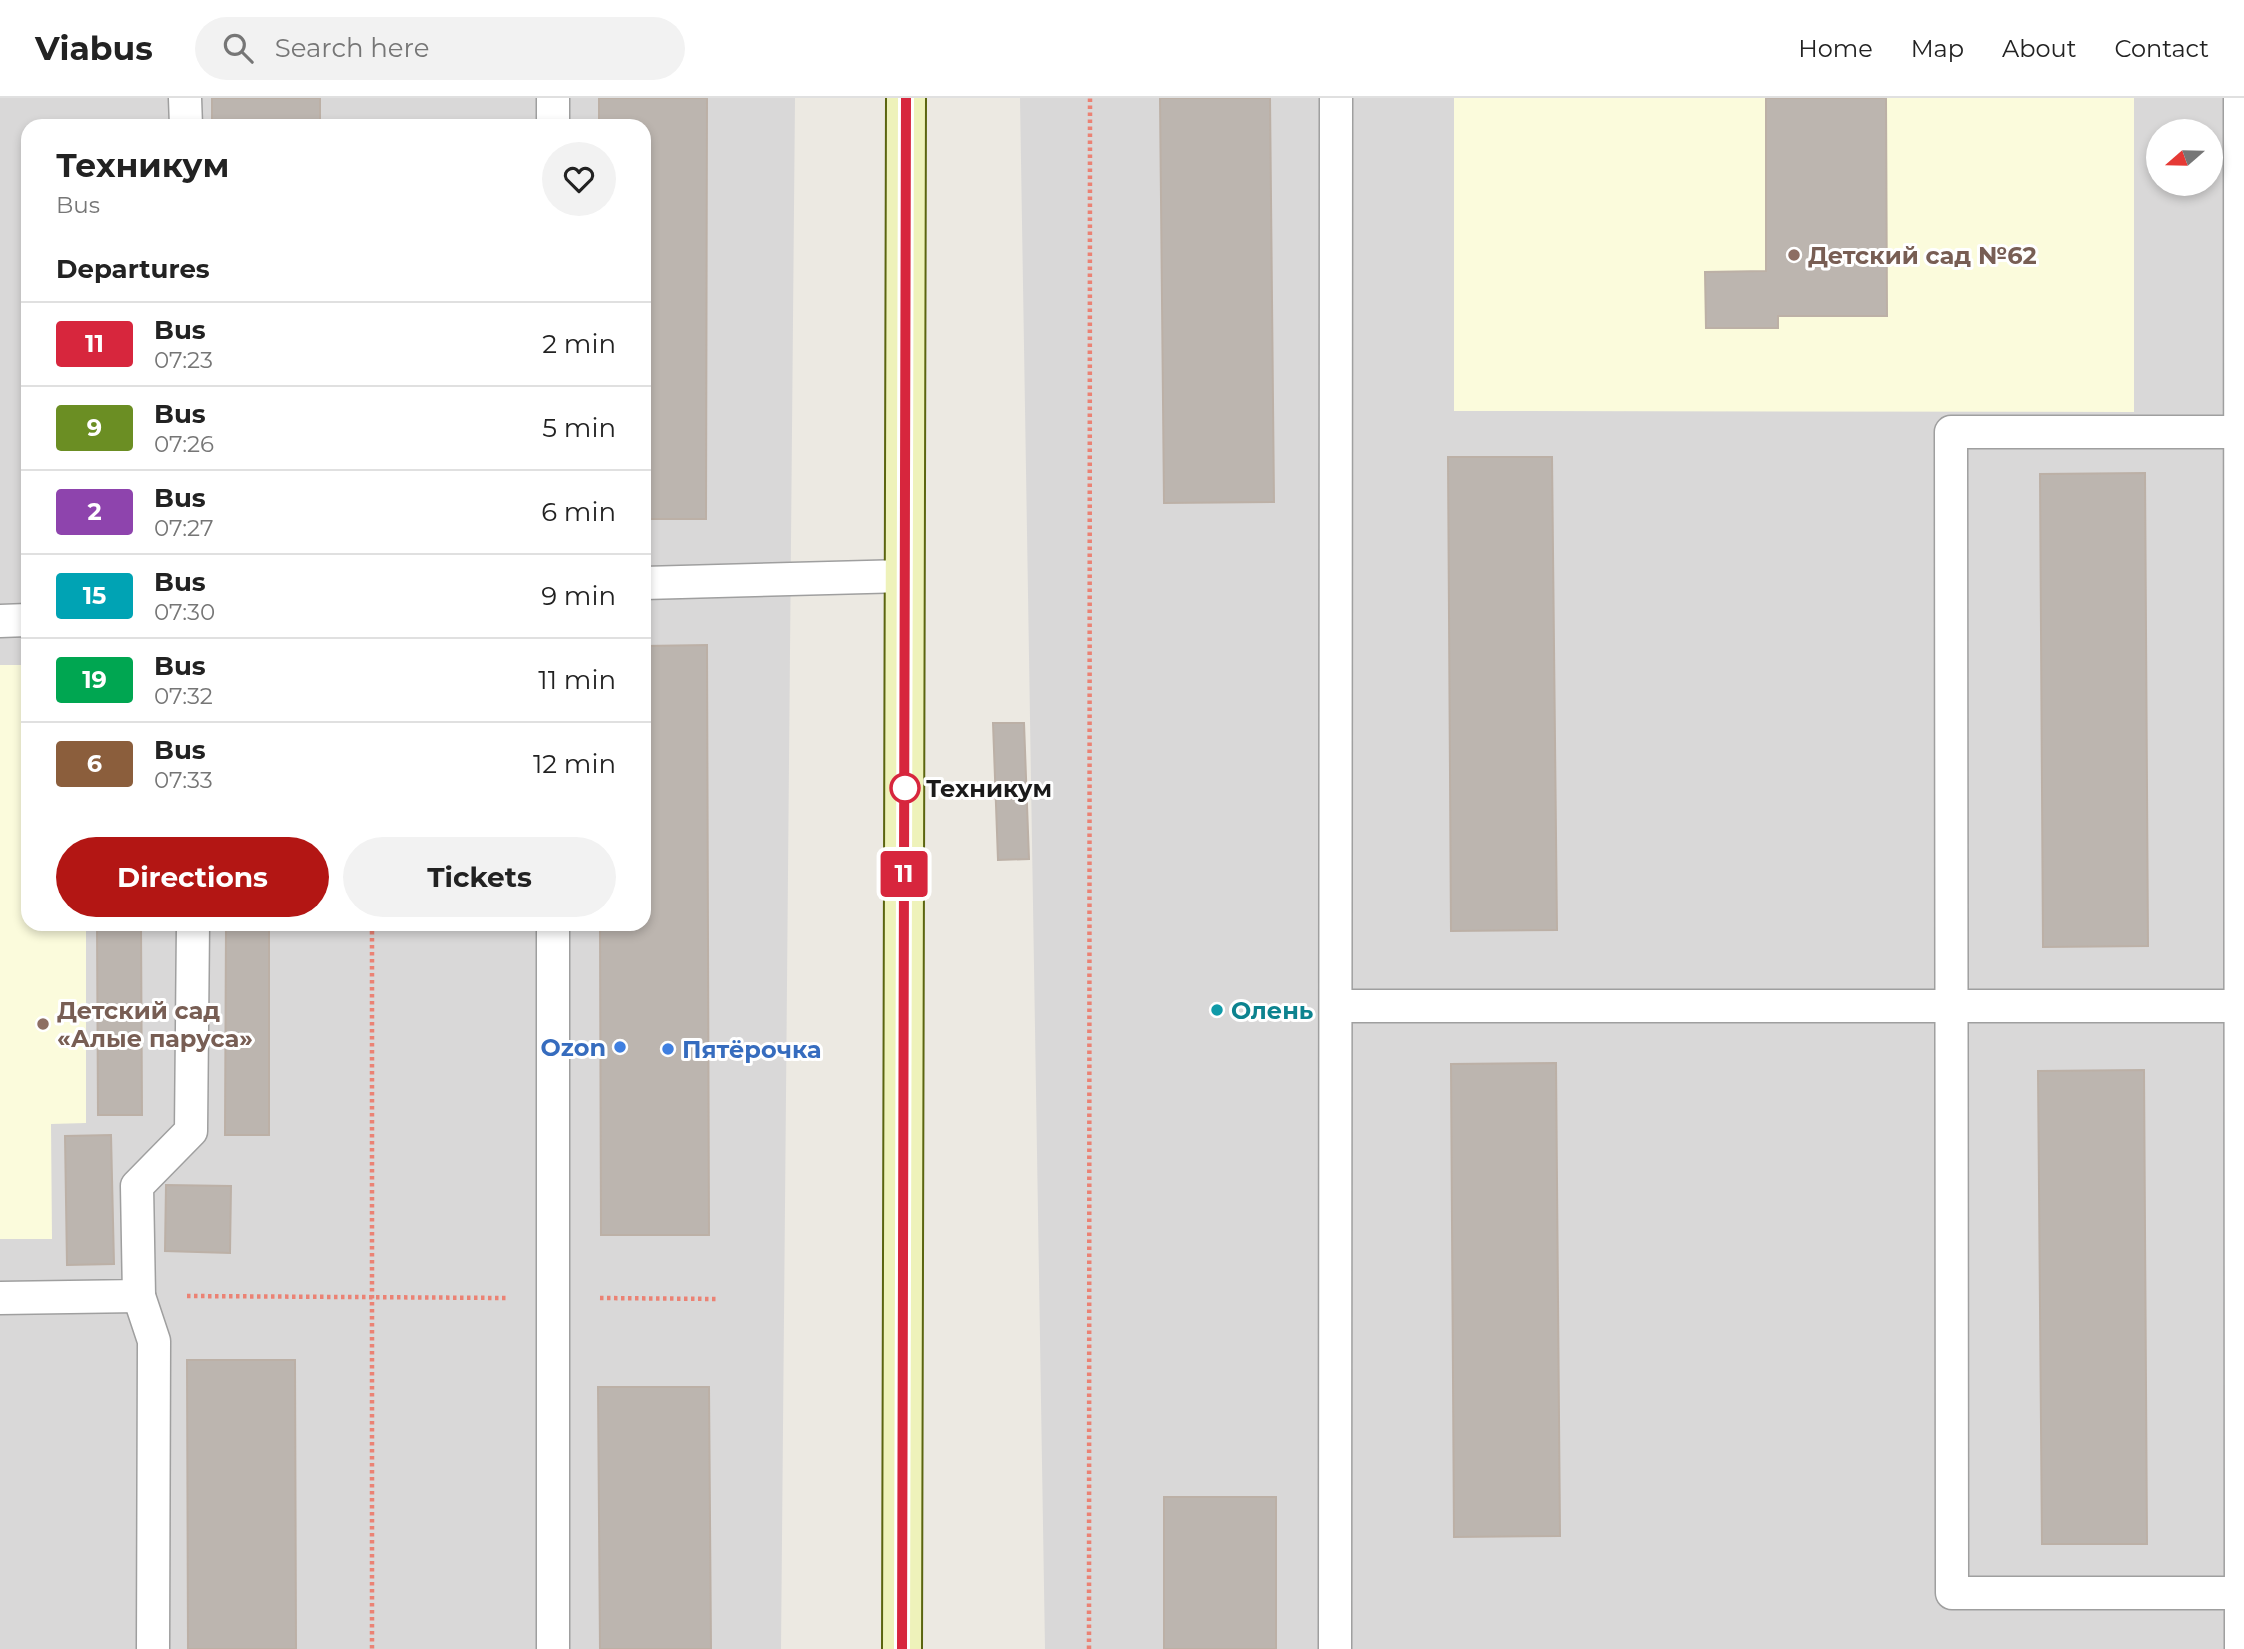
<!DOCTYPE html>
<meta charset="utf-8">
<style>
:root{--surface:#fff;--page:#f2f2f2;--text:#222;--muted:#767676;--line:#e0e0e0;--accent:#b31614}
body{margin:0;font-family:Montserrat,sans-serif;background:var(--page);color:var(--text);height:100vh;display:flex;flex-direction:column;font-size:26px;white-space:nowrap}
*{box-sizing:border-box;margin:0}
p{font-size:23px;color:var(--muted)}
.icon{flex:none;width:38px;height:38px;fill:none;stroke:currentColor;stroke-width:2;stroke-linecap:round;stroke-linejoin:round}
.map{position:relative;flex:1;overflow:hidden}
.sheet{position:absolute;left:21px;top:21px;width:630px;height:812px;display:flex;flex-direction:column;background:var(--surface);border-radius:21px;box-shadow:0 4px 10px #0003}
.sheet>*{flex:none}
.badge{padding:0 14px;border-radius:5px;font-size:24px;line-height:46px}
.needle{width:46px;rotate:250deg}
.tools{position:absolute;left:2146px;top:21px;display:grid;gap:14px}
.tools a{display:grid;place-items:center;width:77px;height:77px;border-radius:50%;background:var(--surface);box-shadow:0 4px 10px #0003;font-size:35px}
.map>.badge{position:absolute;translate:-50% -50%;box-shadow:0 0 0 4px #fff}
h2{padding:0 35px;font-size:26px;line-height:63px}
.round{display:grid;place-items:center;flex:none;width:74px;height:74px;border-radius:37px;background:var(--page)}
.head{display:flex;align-items:center;justify-content:space-between;height:119px;padding:0 35px}
h1{font-size:33px;font-weight:700;line-height:52px}
.primary-button{display:flex;gap:14px;margin-top:auto;padding:14px 35px}
.primary-button a{flex:1;height:80px;border-radius:42px;background:var(--accent);color:#fff;font-size:28px;font-weight:700;line-height:80px;text-align:center}
.primary-button a+a{background:var(--page);color:var(--text)}
ul{padding:0;list-style:none}
li{display:flex;align-items:center;gap:21px;height:84px;padding:0 35px;border-top:2px solid var(--line)}
li div{flex:1}
li b{display:block;font-size:26px}
li em{font-style:normal}
li .badge{min-width:77px;font-weight:700;text-align:center}
header{display:flex;align-items:center;gap:42px;box-sizing:border-box;height:98px;padding:0 35px;background:var(--surface);border-bottom:2px solid var(--line)}
header strong{font-size:33px}
nav{display:flex;gap:38px;margin-inline-start:auto;font-size:24px}
.search{width:490px;height:63px;background:var(--page);display:flex;align-items:center;gap:18px;box-sizing:border-box;padding:0 24px;border-radius:38px;color:var(--muted);font-size:26px}
.map>svg:first-child{display:block}
.residential{fill:#d9d8d8;fill-rule:evenodd}
.education{fill:#fbfbdc}
.building{fill:#bcb5af;stroke:#bcb0a6;stroke-width:2}
.lines{fill:none;stroke-linecap:round;stroke-linejoin:round}
.service-casing{stroke:#9f9f9f;stroke-width:35}
.secondary-casing{stroke:#5b650f;stroke-width:42}
.path{stroke:#eb8274;stroke-width:4.5;stroke-dasharray:3.5 3.5;stroke-linecap:butt}
.service{stroke:#fff;stroke-width:32}
.secondary{stroke:#eef2ba;stroke-width:38}
.line-casing{stroke:#fff;stroke-width:16}
.line{stroke:#d7263d;stroke-width:10}
.education-dot{fill:#8d6e63;stroke:#fff;stroke-width:2.5}
.stop-dot{fill:#fff;stroke:#d7263d;stroke-width:3.5}
.culture-dot{fill:#0f9aa8;stroke:#fff;stroke-width:2.5}
.shop-dot{fill:#3f7fe0;stroke:#fff;stroke-width:2.5}
.labels{text-anchor:middle;dominant-baseline:central;stroke-width:6;stroke-linejoin:round;paint-order:stroke}
.education-label{font-size:24px;font-weight:bold;fill:#785e54;stroke:#fff;text-anchor:start}
.stop-label{font-size:24px;font-weight:bold;fill:#1b1b1b;stroke:#fff;text-anchor:start}
.culture-label{font-size:24px;font-weight:bold;fill:#0d838f;stroke:#fff;text-anchor:start}
.shop-label{font-size:24px;font-weight:bold;fill:#366cbe;stroke:#fff;text-anchor:end}
</style>
<header>
<strong>Viabus</strong>
<div class="search"><svg class="icon" aria-label="search" viewBox="0 0 24 24"><circle cx="10" cy="10" r="6"/><path d="M15 15l6 6"/></svg>Search here</div>
<nav><a>Home</a><a>Map</a><a>About</a><a>Contact</a></nav>
</header>
<div class="map">
<svg width="2244" height="1551" viewBox="0 0 2244 1551">
<rect width="100%" height="100%" fill="#ece9e2"/>
<!-- residential -->
<g class="residential">
<path d="M0 0H795L781 1551H0ZM28 28H644V826H28Z"/>
<path d="M1020 0H2244V1551H1045ZM2158 33H2210V86H2158Z"/>
</g>
<!-- education -->
<g class="education">
<polygon points="1454,0 2134,0 2134,314 1454,313"/>
<polygon points="0,567 28,567 28,826 86,826 86,1025 51,1026 52,1141 0,1141"/>
</g>
<!-- building -->
<g class="building">
<rect x="212" y="0" width="108" height="28"/>
<polygon points="599,0 707,0 706,421 644,421 644,28 599,28"/>
<polygon points="1160,0 1270,0 1274,404 1164,405"/>
<polygon points="1766,0 1886,0 1887,218 1778,218 1778,230 1706,230 1705,174 1766,173"/>
<polygon points="1448,359 1552,359 1557,832 1451,833"/>
<polygon points="2145,375 2148,848 2043,849 2040,376"/>
<polygon points="707,547 709,1137 601,1137 600,826 644,826 644,548"/>
<polygon points="993,625 1024,625 1029,761 998,762"/>
<polygon points="97,826 141,826 142,1017 98,1017"/>
<polygon points="226,826 269,826 269,1037 225,1037"/>
<polygon points="1556,965 1560,1438 1454,1439 1451,966"/>
<polygon points="2144,972 2147,1446 2042,1446 2038,973"/>
<polygon points="111,1037 114,1166 67,1167 65,1038"/>
<polygon points="166,1087 231,1088 230,1155 165,1153"/>
<polygon points="187,1262 295,1262 296,1551 188,1551"/>
<polygon points="598,1289 709,1289 711,1551 600,1551"/>
<rect x="1164" y="1399" width="112" height="152"/>
</g>
<g class="lines">
<!-- service casing -->
<g class="service-casing">
<g id="service">
<polyline points="185,0 186,28"/>
<polyline points="553,0 553,28"/>
<polyline points="2240,0 2241,1551"/>
<polyline points="2240,334 1951,334 1952,1495 2242,1495"/>
<polyline points="644,485 905,478"/>
<polyline points="0,523 28,522"/>
<polyline points="553,826 553,1551"/>
<polyline points="1338,908 2242,908"/>
<polyline points="139,1198 154,1243 153,1551"/>
<polyline points="0,1200 139,1198 137,1088 191,1033 193,826"/>
<polyline points="1335,1551 1336,0"/>
</g>
</g>
<!-- secondary casing -->
<g class="secondary-casing">
<polyline id="secondary" points="902,1551 906,0"/>
</g>
<!-- path -->
<g class="path">
<polyline points="372,826 372,1551"/>
<polyline points="187,1198 507,1200"/>
<polyline points="600,1200 718,1201"/>
<polyline points="1089,1551 1090,0"/>
</g>
<!-- service -->
<use href="#service" class="service"/>
<!-- secondary -->
<use href="#secondary" class="secondary"/>
</g>
<g class="lines">
<!-- line casing -->
<g class="line-casing">
<polyline id="line" points="902,1551 906,0"/>
</g>
<!-- line -->
<use href="#line" class="line"/>
</g>
<!-- markers -->
<g class="education-dot">
<circle cx="1794" cy="157" r="7"/>
<circle cx="43" cy="926" r="7"/>
</g>
<circle class="stop-dot" cx="905" cy="690" r="14"/>
<circle class="culture-dot" cx="1217" cy="912" r="7"/>
<g class="shop-dot">
<circle cx="620" cy="949" r="7"/>
<circle cx="668" cy="951" r="7"/>
</g>
<g class="labels">
<!-- education labels -->
<g class="education-label">
<text x="1808" y="157">Детский сад №62</text>
<text x="57" y="912">Детский сад<tspan x="57" dy="28">«Алые паруса»</tspan></text>
</g>
<!-- stop labels -->
<g class="stop-label">
<text x="926" y="690">Техникум</text>
</g>
<!-- culture labels -->
<g class="culture-label">
<text x="1231" y="912">Олень</text>
</g>
<!-- shop labels -->
<g class="shop-label">
<text x="606" y="949">Ozon</text>
<text x="682" y="951" text-anchor="start">Пятёрочка</text>
</g>
</g>
</svg>
<div class="tools">
<a><svg class="needle" viewBox="-14 -14 28 28"><path d="M0-13l5 13h-10z" fill="#e53935"/><path d="M0 13l5-13h-10z" fill="#767676"/></svg></a>
</div>
<b class="badge" style="left:904px;top:776px;background:#d7263d;color:#fff">11</b>
<section class="sheet">
<div class="head"><div><h1>Техникум</h1><p>Bus</p></div><a class="round"><svg class="icon" aria-label="heart" viewBox="0 0 24 24"><path d="M12 20l-8-8c-3-5 5-10 8-4 3-6 11-1 8 4z"/></svg></a></div>
<h2>Departures</h2>
<ul>
<li><span class="badge" style="background:#d7263d;color:#fff">11</span><div><b>Bus</b><p>07:23</p></div><em>2 min</em></li>
<li><span class="badge" style="background:#6b8e23;color:#fff">9</span><div><b>Bus</b><p>07:26</p></div><em>5 min</em></li>
<li><span class="badge" style="background:#8e44ad;color:#fff">2</span><div><b>Bus</b><p>07:27</p></div><em>6 min</em></li>
<li><span class="badge" style="background:#00a3b4;color:#fff">15</span><div><b>Bus</b><p>07:30</p></div><em>9 min</em></li>
<li><span class="badge" style="background:#00a651;color:#fff">19</span><div><b>Bus</b><p>07:32</p></div><em>11 min</em></li>
<li><span class="badge" style="background:#8b5e3c;color:#fff">6</span><div><b>Bus</b><p>07:33</p></div><em>12 min</em></li>
</ul>
<div class="primary-button"><a>Directions</a><a>Tickets</a></div>
</section>
</div>
